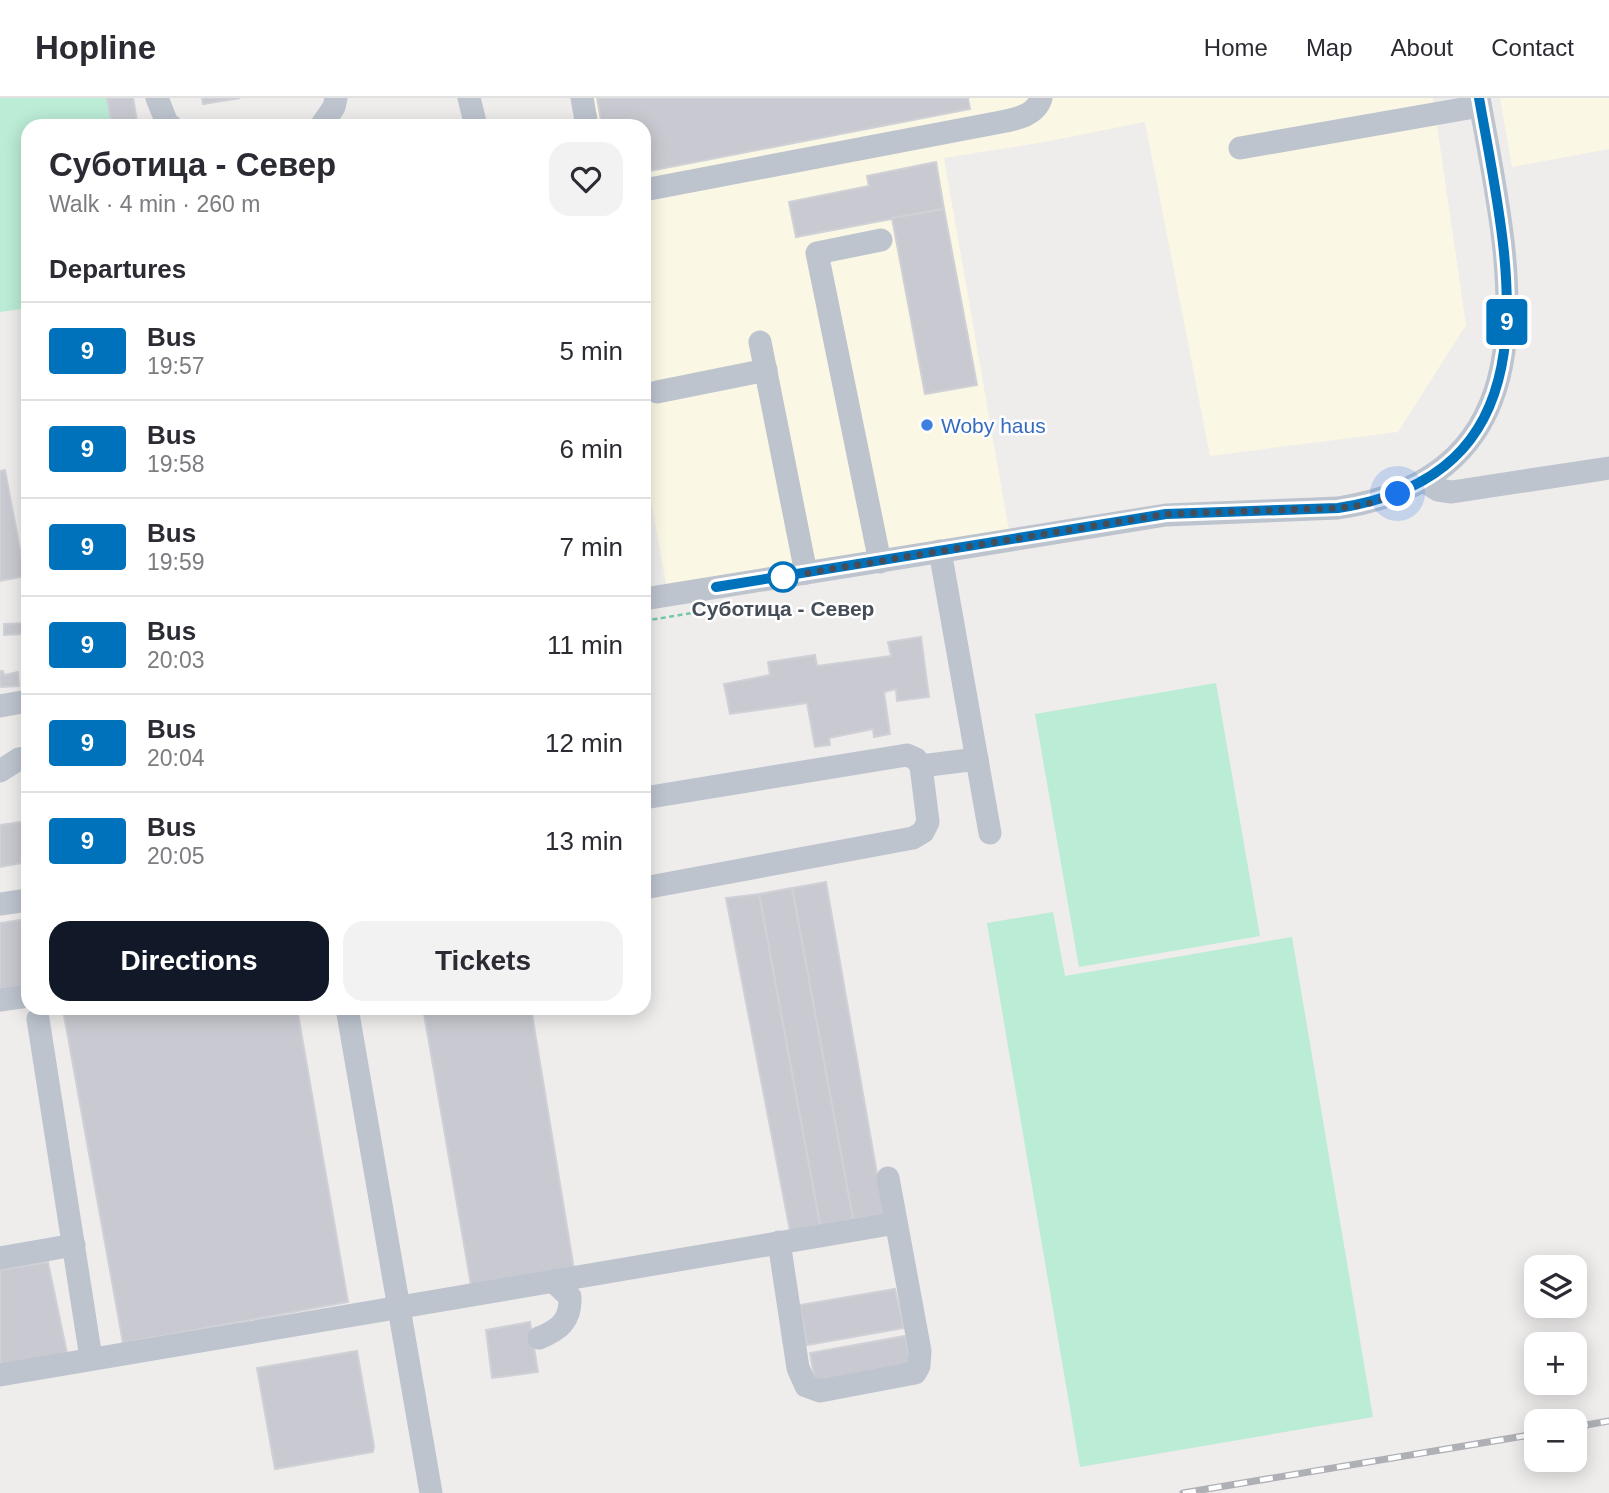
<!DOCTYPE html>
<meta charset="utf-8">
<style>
:root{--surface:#fff;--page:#f2f2f3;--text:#2b2b33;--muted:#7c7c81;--line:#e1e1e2;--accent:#111827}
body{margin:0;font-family:Arial,sans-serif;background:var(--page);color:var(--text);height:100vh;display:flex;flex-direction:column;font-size:26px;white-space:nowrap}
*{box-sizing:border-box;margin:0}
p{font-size:23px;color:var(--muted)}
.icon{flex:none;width:38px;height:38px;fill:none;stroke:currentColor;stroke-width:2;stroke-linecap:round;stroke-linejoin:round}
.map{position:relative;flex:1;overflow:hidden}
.side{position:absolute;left:21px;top:21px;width:630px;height:896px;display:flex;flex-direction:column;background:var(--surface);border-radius:21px;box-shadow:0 4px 18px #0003}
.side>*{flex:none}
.badge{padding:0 14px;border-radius:5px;font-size:24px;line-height:46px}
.tools{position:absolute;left:1524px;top:1157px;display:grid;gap:14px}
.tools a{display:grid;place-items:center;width:63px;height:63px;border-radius:14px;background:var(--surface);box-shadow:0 4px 18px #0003;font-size:35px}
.you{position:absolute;width:35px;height:35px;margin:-18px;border:5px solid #fff;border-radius:50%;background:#1a73e8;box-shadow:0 0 0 10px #1a73e833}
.map>.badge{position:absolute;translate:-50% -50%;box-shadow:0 0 0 4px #fff}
h2{padding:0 28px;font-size:26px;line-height:63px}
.round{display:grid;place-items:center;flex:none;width:74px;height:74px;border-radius:21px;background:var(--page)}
.summary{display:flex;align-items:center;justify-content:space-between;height:119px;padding:0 28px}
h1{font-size:33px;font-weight:600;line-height:52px}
.button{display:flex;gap:14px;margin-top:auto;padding:14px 28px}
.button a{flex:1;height:80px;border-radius:21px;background:var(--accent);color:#fff;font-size:28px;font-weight:600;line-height:80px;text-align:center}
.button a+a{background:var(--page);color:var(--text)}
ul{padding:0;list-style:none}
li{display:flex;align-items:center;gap:21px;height:98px;padding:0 28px;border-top:2px solid var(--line)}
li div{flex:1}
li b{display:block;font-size:26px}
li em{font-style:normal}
li .badge{min-width:77px;font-weight:700;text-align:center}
header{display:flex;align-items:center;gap:42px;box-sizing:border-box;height:98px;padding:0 35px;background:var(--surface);border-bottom:2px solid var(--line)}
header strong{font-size:33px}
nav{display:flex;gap:38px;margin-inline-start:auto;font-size:24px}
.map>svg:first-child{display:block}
.commercial{fill:#faf7e4}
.green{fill:#bbecd5}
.building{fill:#c9cad1;stroke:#d0d1d7;stroke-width:2}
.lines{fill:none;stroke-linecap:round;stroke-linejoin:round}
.path{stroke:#75c8aa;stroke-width:2.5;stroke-dasharray:5 3.5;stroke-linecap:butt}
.minor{stroke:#bdc4ce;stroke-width:23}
.rail-casing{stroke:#aeb0b6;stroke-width:7}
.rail{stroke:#fff;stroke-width:4.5;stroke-dasharray:13;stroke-linecap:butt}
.line-casing{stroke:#fff;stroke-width:16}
.line{stroke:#0072bc;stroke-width:10}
.walk{stroke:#454d58;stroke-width:7;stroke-dasharray:0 12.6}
.shop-dot{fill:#3f7fe0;stroke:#fff;stroke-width:2.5}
.stop-dot{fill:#fff;stroke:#0072bc;stroke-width:3.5}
.labels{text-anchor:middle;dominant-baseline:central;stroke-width:5;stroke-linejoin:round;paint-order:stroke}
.shop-label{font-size:21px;fill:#366cbe;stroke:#fff;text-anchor:start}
.stop-label{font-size:21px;font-weight:bold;fill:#454d58;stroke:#fff}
</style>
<header>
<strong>Hopline</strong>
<nav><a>Home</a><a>Map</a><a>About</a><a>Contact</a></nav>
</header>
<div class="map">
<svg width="1609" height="1395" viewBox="0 0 1609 1395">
<rect width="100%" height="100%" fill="#efecec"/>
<!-- commercial -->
<g class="commercial">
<polygon points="576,0 1433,0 1466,227 1398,334 1210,358 1145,24 1045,44 944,60 1009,433 667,491 644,364 644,28 582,28"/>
<polygon points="1500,0 1609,0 1609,51 1512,69"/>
</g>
<!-- green -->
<g class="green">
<polygon points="0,0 111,0 116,28 28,28 28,210 0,214"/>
<polygon points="1216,585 1260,838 1079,869 1035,616"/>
<polygon points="1053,814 1065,878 1292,839 1373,1319 1080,1369 987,825"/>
</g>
<!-- building -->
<g class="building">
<polygon points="107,0 133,0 138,28 112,28"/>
<polygon points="202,0 240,0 203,6"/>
<polygon points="597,0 968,0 970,11 644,74 644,28 602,28"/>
<polygon points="936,64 944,111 796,139 789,104 869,88 867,78"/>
<polygon points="944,111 977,287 925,296 892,120"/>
<polygon points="5,372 25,478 0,483 0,373"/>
<polygon points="25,525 25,536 4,537 4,526"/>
<polygon points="921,539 929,599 897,603 896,591 884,594 890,636 874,639 873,631 829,640 830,647 815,649 807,605 730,616 724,586 770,577 768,564 815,557 817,568 891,558 888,544"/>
<polygon points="0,573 3,573 4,577 18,574 19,588 0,589"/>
<polygon points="28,723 28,764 0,769 0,727"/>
<polygon points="826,784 884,1116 853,1121 792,790"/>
<polygon points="792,790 853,1121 820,1127 759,796"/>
<polygon points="759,796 820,1127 790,1133 726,800"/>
<polygon points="28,821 28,887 0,891 0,825"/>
<polygon points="101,910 297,910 348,1204 123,1245 64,917"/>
<polygon points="423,910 531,910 574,1171 471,1187"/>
<polygon points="48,1164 67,1255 0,1268 0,1172"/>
<polygon points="895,1191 904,1230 807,1247 800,1207"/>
<polygon points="530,1224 538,1274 492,1280 486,1232"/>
<polygon points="905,1238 912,1272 816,1289 810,1255"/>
<polygon points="357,1253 374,1348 373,1354 275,1371 257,1270"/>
</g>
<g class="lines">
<!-- path -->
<polyline class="path" points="644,523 710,512"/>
<!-- minor -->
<g class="minor">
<polyline points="157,0 167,25 171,28"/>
<polyline points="469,0 476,28"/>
<polyline points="582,0 587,28"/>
<polyline points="321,28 334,9 336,0"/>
<polyline points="1240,50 1480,8"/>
<path d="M644 92 1001 24C1017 21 1036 17 1041 0"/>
<polyline points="760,244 806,475"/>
<polyline points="657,294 766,272"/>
<polyline points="1424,383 1438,392 1452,394 1609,370"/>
<polyline points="940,453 990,735"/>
<polyline points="880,464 817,155 881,142"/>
<path d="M644 501 1166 417 1338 410C1564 376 1508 160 1479 0"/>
<polyline points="0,608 28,603"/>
<polyline points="921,668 977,661"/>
<polyline points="0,673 19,661 28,659"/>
<polyline points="644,700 907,657 916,661 921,668 928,724 923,734 913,740 644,790"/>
<polyline points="0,806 28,802"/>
<polyline points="0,902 28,898"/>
<polyline points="347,910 431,1395"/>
<polyline points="38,921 91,1260"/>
<polyline points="779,1144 798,1270 806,1288 820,1293 915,1275 919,1268 920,1253 888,1080"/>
<polyline points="0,1160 74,1147"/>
<path d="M539 1240C559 1232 571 1223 570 1199L554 1184"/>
<polyline points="0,1277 896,1125"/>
</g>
<!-- rail casing -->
<g class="rail-casing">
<g id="rail">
<polyline points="1575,1329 1609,1323"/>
<polyline points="1183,1395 1536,1336"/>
</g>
</g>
<!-- rail -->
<use href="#rail" class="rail"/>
</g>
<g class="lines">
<!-- line casing -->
<g class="line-casing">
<path id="line" d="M716 489 1166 416 1338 410C1565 376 1507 160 1479 0"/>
</g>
<!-- line -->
<use href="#line" class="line"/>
<!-- walk -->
<polyline class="walk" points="783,479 1166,416 1338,410 1363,407 1398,396"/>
</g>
<!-- markers -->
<circle class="shop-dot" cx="927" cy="327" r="7"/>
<circle class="stop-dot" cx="783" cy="479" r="14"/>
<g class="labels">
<!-- shop labels -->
<g class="shop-label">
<text x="941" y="327">Woby haus</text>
</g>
<!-- stop labels -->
<g class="stop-label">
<text x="783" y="510">Суботица - Север</text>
</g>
</g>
</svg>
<div class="tools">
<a><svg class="icon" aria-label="layers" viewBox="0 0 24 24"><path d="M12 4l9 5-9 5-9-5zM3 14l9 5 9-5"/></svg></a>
<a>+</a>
<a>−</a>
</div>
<div class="you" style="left:1398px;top:396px"></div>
<b class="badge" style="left:1507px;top:224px;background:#0072bc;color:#fff">9</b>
<section class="side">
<div class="summary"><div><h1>Суботица - Север</h1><p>Walk · 4 min · 260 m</p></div><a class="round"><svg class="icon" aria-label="heart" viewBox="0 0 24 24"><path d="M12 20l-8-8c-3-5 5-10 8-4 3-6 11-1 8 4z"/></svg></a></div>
<h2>Departures</h2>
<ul>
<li><span class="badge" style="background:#0072bc;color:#fff">9</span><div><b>Bus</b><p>19:57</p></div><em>5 min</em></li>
<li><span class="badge" style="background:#0072bc;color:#fff">9</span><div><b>Bus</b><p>19:58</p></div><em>6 min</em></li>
<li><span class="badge" style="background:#0072bc;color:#fff">9</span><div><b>Bus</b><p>19:59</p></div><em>7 min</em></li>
<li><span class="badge" style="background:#0072bc;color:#fff">9</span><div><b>Bus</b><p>20:03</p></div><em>11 min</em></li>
<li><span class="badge" style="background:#0072bc;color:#fff">9</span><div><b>Bus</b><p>20:04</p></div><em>12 min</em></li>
<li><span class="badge" style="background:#0072bc;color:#fff">9</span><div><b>Bus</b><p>20:05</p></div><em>13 min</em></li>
</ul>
<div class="button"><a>Directions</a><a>Tickets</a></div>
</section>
</div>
